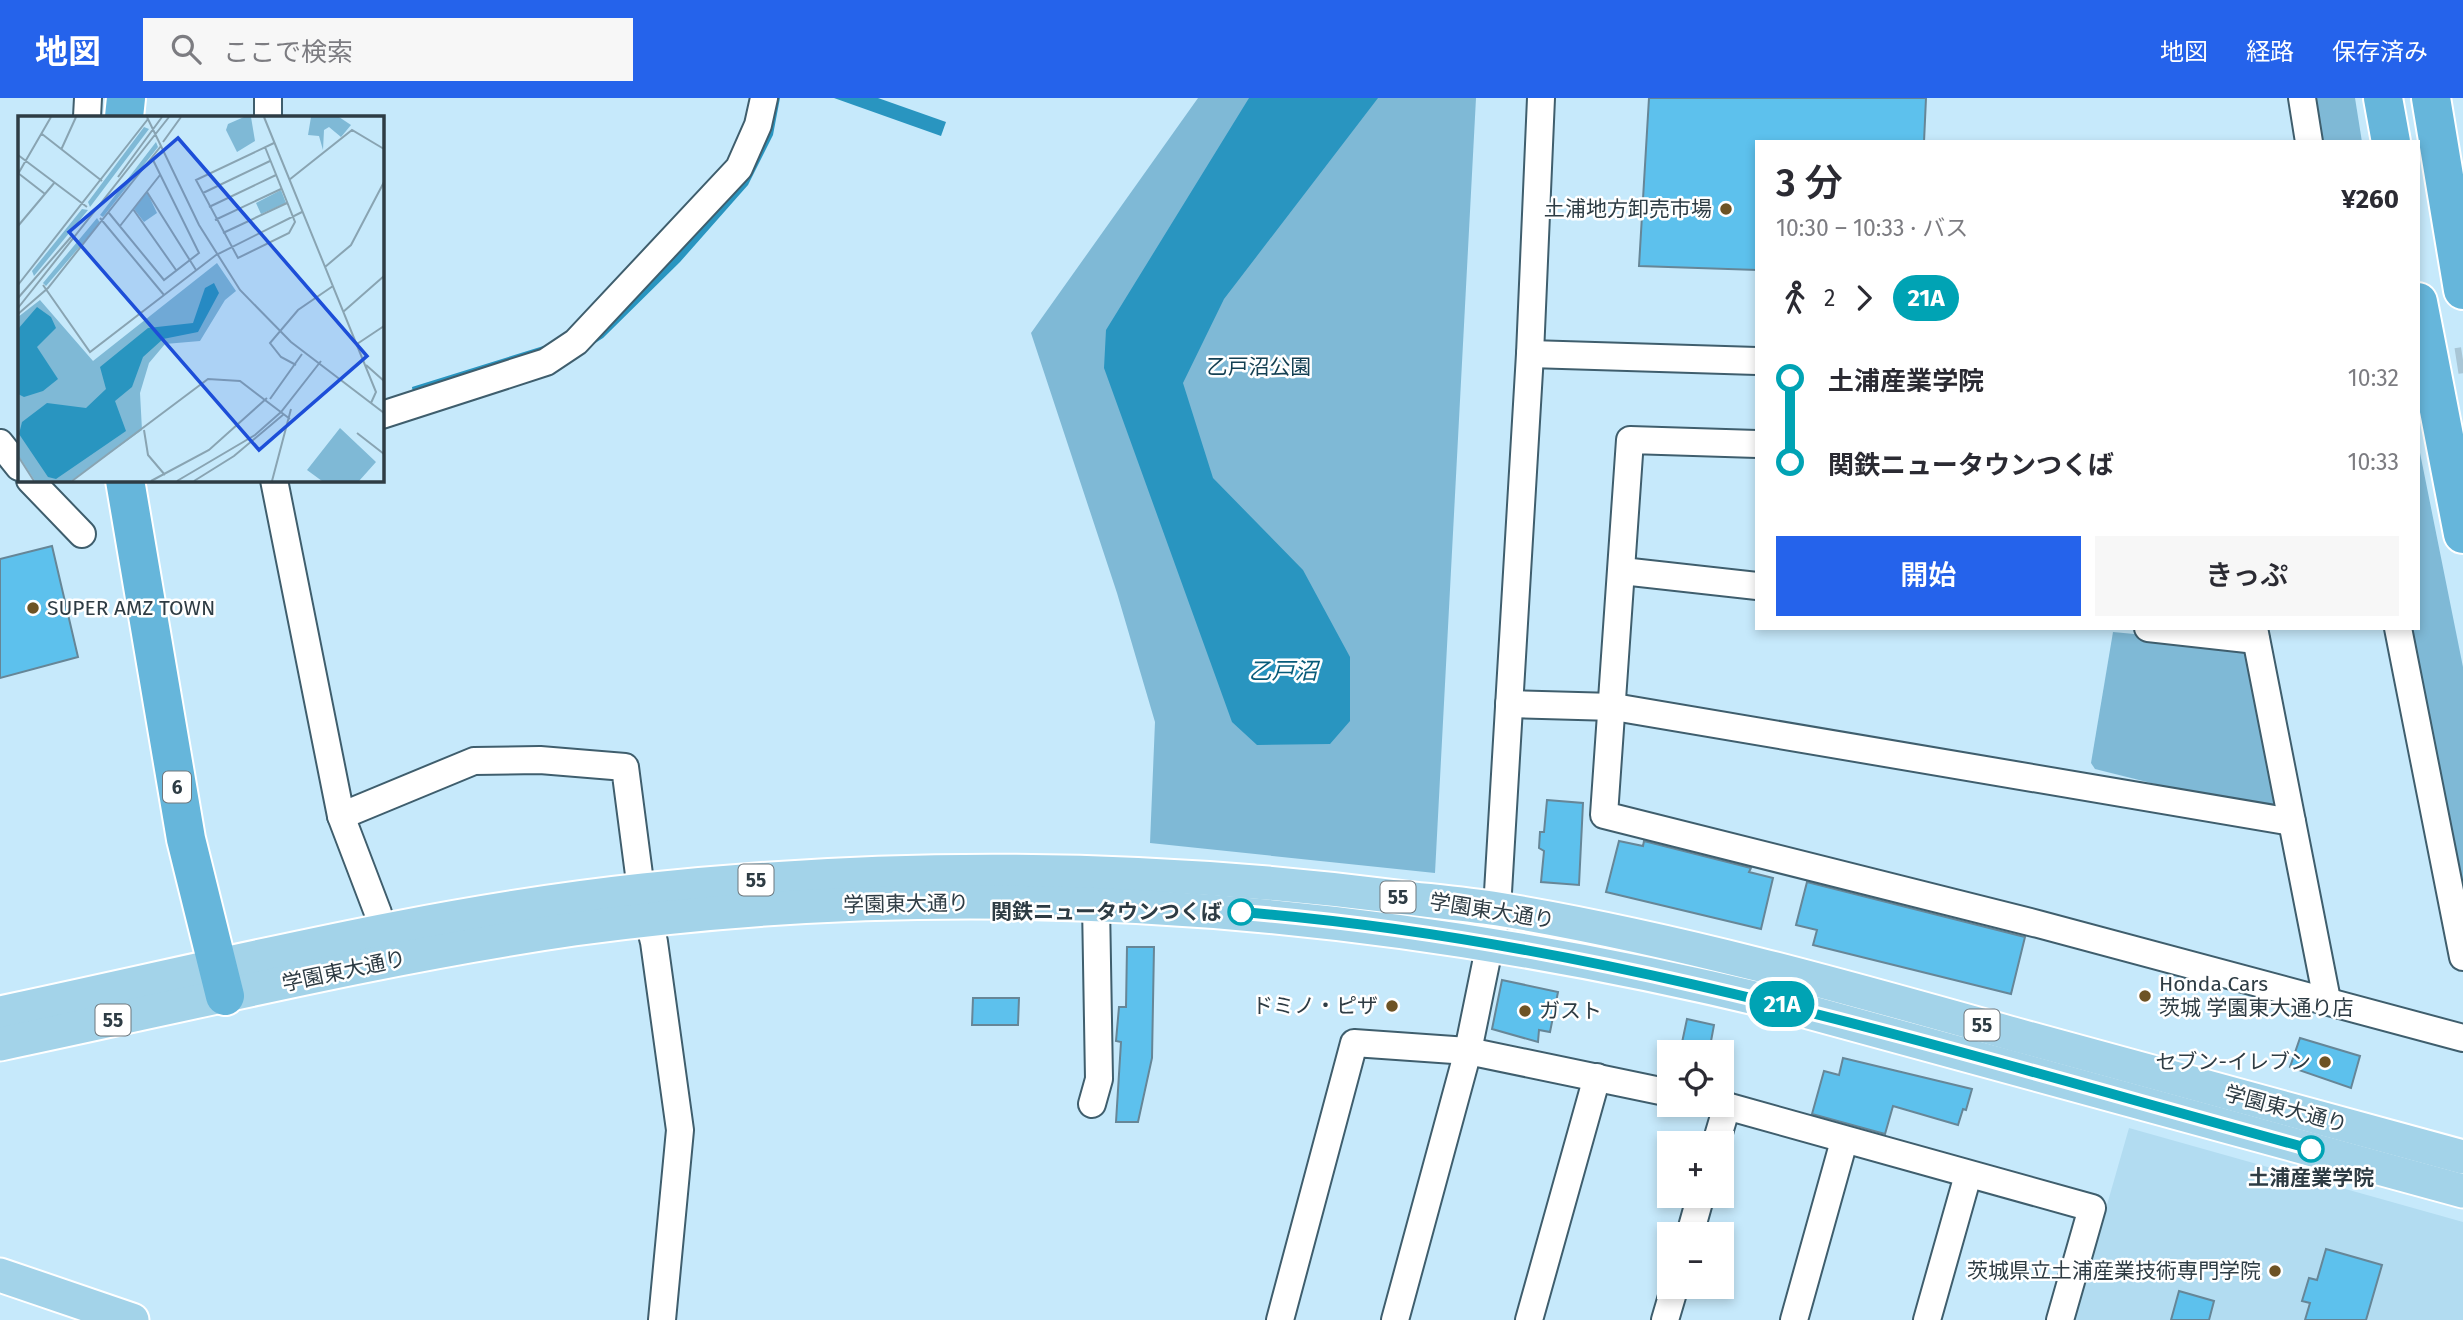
<!DOCTYPE html>
<html lang="ja">
<meta charset="utf-8">
<style>
:root{--surface:#fff;--page:#f7f7f7;--text:#2b2b33;--muted:#7c7c81;--accent:#2563eb}
body{margin:0;font-family:"Fira Sans","Noto Sans JP",sans-serif;background:var(--page);color:var(--text);height:100vh;display:flex;flex-direction:column;font-size:26px;white-space:nowrap}
*{box-sizing:border-box;margin:0}
p{font-size:23px;color:var(--muted)}
.icon{flex:none;width:38px;height:38px;fill:none;stroke:currentColor;stroke-width:2;stroke-linecap:round;stroke-linejoin:round}
.map{position:relative;flex:1;overflow:hidden}
.side{position:absolute;left:1755px;top:42px;width:665px;height:490px;display:flex;flex-direction:column;background:var(--surface);border-radius:0px;box-shadow:0 4px 10px #0003}
.side>*{flex:none}
.badge{padding:0 14px;border-radius:23px;font-size:24px;line-height:46px}
.fabs{position:absolute;left:1657px;top:942px;display:grid;gap:14px}
.fabs a{display:grid;place-items:center;width:77px;height:77px;border-radius:0px;background:var(--surface);box-shadow:0 4px 10px #0003;font-size:35px}
.map>.badge{position:absolute;translate:-50% -50%;box-shadow:0 0 0 4px #fff}
.legs{display:flex;align-items:center;gap:10px;height:77px;padding:0 21px;font-size:23px}
.legs p{margin-inline-start:auto}
.overview{display:flex;align-items:center;justify-content:space-between;height:119px;padding:0 21px}
h1{font-size:38px;font-weight:600;line-height:52px}
.button{display:flex;gap:14px;margin-top:auto;padding:14px 21px}
.button a{flex:1;height:80px;border-radius:0px;background:var(--accent);color:#fff;font-size:28px;font-weight:600;line-height:80px;text-align:center}
.button a+a{background:var(--page);color:var(--text)}
ul{padding:0 21px;list-style:none}
li{display:flex;align-items:center;gap:24px;height:84px;font-size:26px}
li i{display:grid;place-items:center;width:10px;height:100%;margin:0 9px;background:currentColor}
li i::after{content:'';width:18px;height:18px;margin:-9px;border:5px solid;border-radius:50%;background:var(--surface)}
li p{margin-inline-start:auto}
li:first-child i{background:linear-gradient(#0000 50%,currentColor 0)}
li:last-child i{background:linear-gradient(currentColor 50%,#0000 0)}
header{display:flex;align-items:center;gap:42px;box-sizing:border-box;height:98px;padding:0 35px;background:var(--accent);color:#fff}
header strong{font-size:33px}
nav{display:flex;gap:38px;margin-inline-start:auto;font-size:24px}
.search{width:490px;height:63px;background:var(--page);display:flex;align-items:center;gap:18px;box-sizing:border-box;padding:0 24px;border-radius:0px;color:var(--muted);font-size:26px}
.map>svg:first-child{display:block}
.built{fill:#b2dcf1}
.green{fill:#7fb9d6}
.water{fill:#2995c0}
.building{fill:#5dc1ed;stroke:#668697;stroke-width:2}
.lines{fill:none;stroke-linecap:round;stroke-linejoin:round}
.minor-tunnel{stroke:#a8c6d6;stroke-width:26;stroke-dasharray:26 13;stroke-linecap:butt}
.minor-casing{stroke:#3f5e6d;stroke-width:30}
.major-casing{stroke:#fff;stroke-width:37}
.highway-casing{stroke:#fff;stroke-width:42}
.minor{stroke:#fff;stroke-width:26}
.major{stroke:#a3d3e9;stroke-width:33}
.highway{stroke:#66b6db;stroke-width:38}
.line-1-casing{stroke:#fff;stroke-width:16}
.line-1{stroke:#00a3b4;stroke-width:10}
.poi-dot{fill:#6d5325;stroke:#fff;stroke-width:2.5}
.stop-1-dot{fill:#fff;stroke:#00a3b4;stroke-width:3.5}
.labels{text-anchor:middle;dominant-baseline:central;stroke-width:5;stroke-linejoin:round;paint-order:stroke}
.shield{fill:#fff;stroke:#6d767c;stroke-width:2}
.shield-label{font-size:19px;font-weight:bold;fill:#2e3c44}
.poi-label{font-size:21px;fill:#2e3c44;stroke:#fff;text-anchor:end}
.park-label{font-size:21px;fill:#144053;stroke:#fff}
.street-label{font-size:21px;fill:#2e3c44;stroke:#fff}
.stop-label{font-size:21px;font-weight:bold;fill:#2e3c44;stroke:#fff;text-anchor:end}
.water-label{font-size:23px;font-style:italic;fill:#075b79;stroke:#fff}
.inset-road{fill:none;stroke:#89a4b2;stroke-width:2}
.view{fill:#1d4ed8;fill-opacity:0.15;stroke:#1d4ed8;stroke-width:3.5}
.inset-edge{fill:none;stroke:#2e3c44;stroke-width:3.5}
</style>
<header>
<strong>地図</strong>
<div class="search"><svg class="icon" aria-label="search" viewBox="0 0 24 24"><circle cx="10" cy="10" r="6"/><path d="M15 15l6 6"/></svg>ここで検索</div>
<nav><a>地図</a><a>経路</a><a>保存済み</a></nav>
</header>
<div class="map">
<svg width="2463" height="1222" viewBox="0 0 2463 1222">
<rect width="100%" height="100%" fill="#c6e9fb"/>
<!-- built -->
<polygon class="built" points="2129,1030 2463,1124 2463,1222 2074,1222"/>
<!-- green -->
<g class="green">
<polygon points="1198,0 1476,0 1435,775 1150,745 1155,624 1117,495 1031,235"/>
<polygon points="2311,0 2355,0 2362,44 2318,44"/>
<polygon points="2419,350 2463,569 2463,818 2406,530 2418,530"/>
<polygon points="2113,534 2251,547 2287,719 2095,671 2091,665"/>
</g>
<!-- water -->
<g class="water">
<polygon points="768,0 780,0 773,37 748,87 680,164 603,240 553,272 414,302 412,289 553,245 553,271 671,155"/>
<polygon points="834,0 878,0 946,24 941,38"/>
<polygon points="1249,0 1378,0 1224,201 1183,285 1213,380 1303,472 1350,559 1350,623 1330,646 1257,647 1232,624 1104,270 1106,232"/>
</g>
<!-- building -->
<g class="building">
<polygon points="1649,0 1926,0 1924,44 1757,44 1757,172 1639,168"/>
<polygon points="52,448 78,559 0,580 0,461"/>
<polygon points="1547,702 1583,705 1579,787 1541,784 1544,753 1539,750 1540,734 1544,734"/>
<polygon points="1619,743 1643,748 1644,743 1751,770 1749,774 1773,780 1761,831 1606,794"/>
<polygon points="1807,784 2025,839 2011,896 1813,847 1817,832 1796,827"/>
<polygon points="1127,849 1154,849 1152,960 1138,1024 1116,1024 1121,944 1116,943 1119,909 1126,909"/>
<polygon points="1502,882 1558,894 1550,934 1539,932 1538,944 1492,931"/>
<polygon points="973,900 1019,900 1018,927 972,927"/>
<polygon points="1687,921 1714,927 1709,954 1680,954"/>
<polygon points="2300,940 2360,958 2351,990 2290,969"/>
<polygon points="1843,960 1972,991 1966,1012 1963,1011 1958,1027 1893,1008 1885,1036 1812,1016 1824,973 1839,977"/>
<polygon points="2326,1151 2382,1167 2366,1222 2305,1222 2310,1205 2302,1203 2309,1180 2317,1182"/>
<polygon points="2179,1193 2214,1203 2209,1222 2171,1222"/>
</g>
<g class="lines">
<!-- minor-tunnel -->
<polyline class="minor-tunnel" points="2418,269 2463,262"/>
<!-- minor casing -->
<g class="minor-casing">
<g id="minor">
<polyline points="268,0 268,19"/>
<polyline points="2302,0 2309,44"/>
<polyline points="87,19 88,0"/>
<polyline points="1530,256 1757,263"/>
<polyline points="382,317 546,264 576,244 739,70 758,27 764,0"/>
<polyline points="0,345 19,369"/>
<polyline points="1757,346 1630,342 1604,717 2038,826 2463,940"/>
<polyline points="30,382 82,436"/>
<polyline points="274,382 341,718 378,815"/>
<polyline points="1622,473 1757,488"/>
<polyline points="2148,530 2256,542"/>
<polyline points="2254,530 2327,902"/>
<polyline points="2398,530 2463,859"/>
<polyline points="1509,606 1614,609 2292,724"/>
<polyline points="341,718 474,663 540,662 625,669 641,792 654,844 680,1032 662,1222"/>
<polyline points="1092,1006 1099,981 1096,806"/>
<polyline points="1719,1006 2092,1110 2060,1222"/>
<polyline points="1716,1045 1727,1008"/>
<polyline points="1690,1136 1701,1097"/>
<polyline points="1280,1222 1354,945 1468,953 1670,995"/>
<polyline points="1395,1222 1468,953 1497,811 1530,256 1541,0"/>
<polyline points="1529,1222 1597,979"/>
<polyline points="1665,1222 1675,1188"/>
<polyline points="1794,1222 1844,1043"/>
<polyline points="1927,1222 1968,1077"/>
</g>
</g>
<!-- major casing -->
<g class="major-casing">
<g id="major">
<path d="M0 915C213 870 427 815 644 792 895 765 1148 767 1398 799 1432 803 1465 806 1498 811 1673 840 1843 888 2013 936 2163 977 2313 1018 2463 1059"/>
<path d="M0 946C191 906 381 859 574 831 976 775 1379 809 1772 904L2463 1093"/>
<polyline points="0,1177 132,1222"/>
</g>
</g>
<!-- highway casing -->
<g class="highway-casing">
<g id="highway">
<polyline points="2383,0 2391,44"/>
<polyline points="2431,0 2463,192"/>
<polyline points="124,19 126,0"/>
<polyline points="2418,204 2463,436"/>
<polyline points="125,382 186,741 225,898"/>
</g>
</g>
<!-- minor -->
<use href="#minor" class="minor"/>
<!-- major -->
<use href="#major" class="major"/>
<!-- highway -->
<use href="#highway" class="highway"/>
</g>
<g class="lines">
<!-- line-1 casing -->
<g class="line-1-casing">
<path id="line-1" d="M1241 814C1609 843 1957 955 2311 1051"/>
</g>
<!-- line-1 -->
<use href="#line-1" class="line-1"/>
</g>
<!-- markers -->
<g class="poi-dot">
<circle cx="1726" cy="111" r="7"/>
<circle cx="33" cy="510" r="7"/>
<circle cx="2145" cy="898" r="7"/>
<circle cx="1392" cy="908" r="7"/>
<circle cx="1525" cy="913" r="7"/>
<circle cx="2325" cy="964" r="7"/>
<circle cx="2275" cy="1173" r="7"/>
</g>
<g class="stop-1-dot">
<circle cx="1241" cy="814" r="12"/>
<circle cx="2311" cy="1051" r="12"/>
</g>
<g class="labels">
<!-- shield labels -->
<g class="shield">
<rect x="163" y="673.5" width="28" height="31" rx="5"/>
<rect x="738.5" y="766.5" width="35" height="31" rx="5"/>
<rect x="1380.5" y="783.5" width="35" height="31" rx="5"/>
<rect x="95.5" y="906.5" width="35" height="31" rx="5"/>
<rect x="1964.5" y="911.5" width="35" height="31" rx="5"/>
</g>
<g class="shield-label">
<text x="177" y="689">6</text>
<text x="756" y="782">55</text>
<text x="1398" y="799">55</text>
<text x="113" y="922">55</text>
<text x="1982" y="927">55</text>
</g>
<!-- poi labels -->
<g class="poi-label">
<text x="1712" y="111">土浦地方卸売市場</text>
<text x="47" y="510" text-anchor="start">SUPER AMZ TOWN</text>
<text x="2159" y="886" text-anchor="start">Honda Cars<tspan x="2159" dy="24">茨城 学園東大通り店</tspan></text>
<text x="1378" y="908">ドミノ・ピザ</text>
<text x="1539" y="913" text-anchor="start">ガスト</text>
<text x="2311" y="964">セブン-イレブン</text>
<text x="2261" y="1173">茨城県立土浦産業技術専門学院</text>
</g>
<!-- park labels -->
<g class="park-label">
<text x="1259" y="269">乙戸沼公園</text>
</g>
<!-- street labels -->
<g class="street-label">
<text transform="translate(906 806) rotate(-1)">学園東大通り</text>
<text transform="translate(1492 813) rotate(9)">学園東大通り</text>
<text transform="translate(344 873) rotate(-12)">学園東大通り</text>
<text transform="translate(2286 1011) rotate(15)">学園東大通り</text>
</g>
<!-- stop labels -->
<g class="stop-label">
<text x="1222" y="814">関鉄ニュータウンつくば</text>
<text x="2311" y="1080" text-anchor="middle">土浦産業学院</text>
</g>
<!-- water labels -->
<g class="water-label">
<text x="1283" y="573">乙戸沼</text>
</g>
</g>
<!-- overview -->
<g transform="translate(18 18)">
<rect width="366" height="366" fill="#c6e9fb"/>
<path d="M226 1H233L237 25 219 36 208 14 210 8ZM293 1H321L333 9 323 21 311 11 306 14 305 34 301 20 290 19ZM126 11 131 13 72 91 70 86ZM138 26 140 31 85 101 82 99ZM263 74 268 87 243 98 238 87ZM129 76 139 97 126 106 116 93ZM64 93 70 94 16 160 14 155ZM79 102 82 107 28 170 25 167ZM199 147 218 175 207 184 182 225 147 228 131 247 122 277 124 314 53 365H17L0 339V201L22 184 75 245ZM322 312 358 346 341 365H304L289 354Z" fill="#7fb9d6"/>
<path d="M196 167 201 177 180 216 145 223 125 241 114 271 97 285 108 315 38 363 30 361 1 318 4 306 29 287 68 292 88 273 82 251 130 212 175 207 187 172ZM19 191 33 201 38 212 19 231 40 263 25 275 6 281 0 278V213Z" fill="#2995c0"/>
<path class="inset-road" d="M129 1 181 109 222 174 273 226 366 297M246 1 358 276 353 287M24 18 84 65M145 26 163 1M247 31 277 106 271 117 220 142 178 64 256 27M43 34 58 1M0 39 69 91M0 57 27 78M0 58 33 1M100 61 144 1M271 64 334 14 366 33M129 76 178 154M185 77 252 45M191 91 258 59M115 93 158 154M91 97 146 164 181 137 134 42M82 102 146 179M197 104 263 73M0 110 37 66M102 110 142 59M205 117 269 87M307 151 333 129 366 66M0 169 130 3M25 169 72 236 198 139 284 96M0 182 53 121M0 192 151 1M325 196 366 160M0 198 30 172 143 30M339 228 366 210M278 249 263 241 252 227 280 194 315 170M348 249 366 265M252 283 284 238M126 314 130 339 147 359M339 317 366 338M0 340 16 365M54 365 190 263 222 265 272 303M133 365 191 334 249 282M159 365 237 319 263 296 303 245M176 365 216 340 266 298M254 365 273 293"/>
<path class="view" d="M160 22 349 240 241 334 51 116Z"/>
<rect width="366" height="366" class="inset-edge"/>
</g>
</svg>
<div class="fabs">
<a><svg class="icon" aria-label="locate" viewBox="0 0 24 24"><circle cx="12" cy="12" r="6"/><path d="M12 2v4M12 18v4M2 12h4M18 12h4"/></svg></a>
<a>+</a>
<a>−</a>
</div>
<b class="badge" style="left:1782px;top:906px;background:#00a3b4;color:#fff">21A</b>
<section class="side">
<div class="overview"><div><h1>3 分</h1><p>10:30 – 10:33 · バス</p></div><b>¥260</b></div>
<div class="legs"><svg class="icon" aria-label="walk" viewBox="0 0 24 24"><circle cx="13" cy="4" r="2"/><path d="M13 8l-2 6 4 7M11 14l-3 7M7 12l3-4h3l4 4"/></svg>2<svg class="icon" aria-label="forward" viewBox="0 0 24 24"><path d="M9 5l7 7-7 7"/></svg><b class="badge" style="background:#00a3b4;color:#fff">21A</b></div>
<ul>
<li><i style="color:#00a3b4"></i><b>土浦産業学院</b><p>10:32</p></li>
<li><i style="color:#00a3b4"></i><b>関鉄ニュータウンつくば</b><p>10:33</p></li>
</ul>
<div class="button"><a>開始</a><a>きっぷ</a></div>
</section>
</div>
